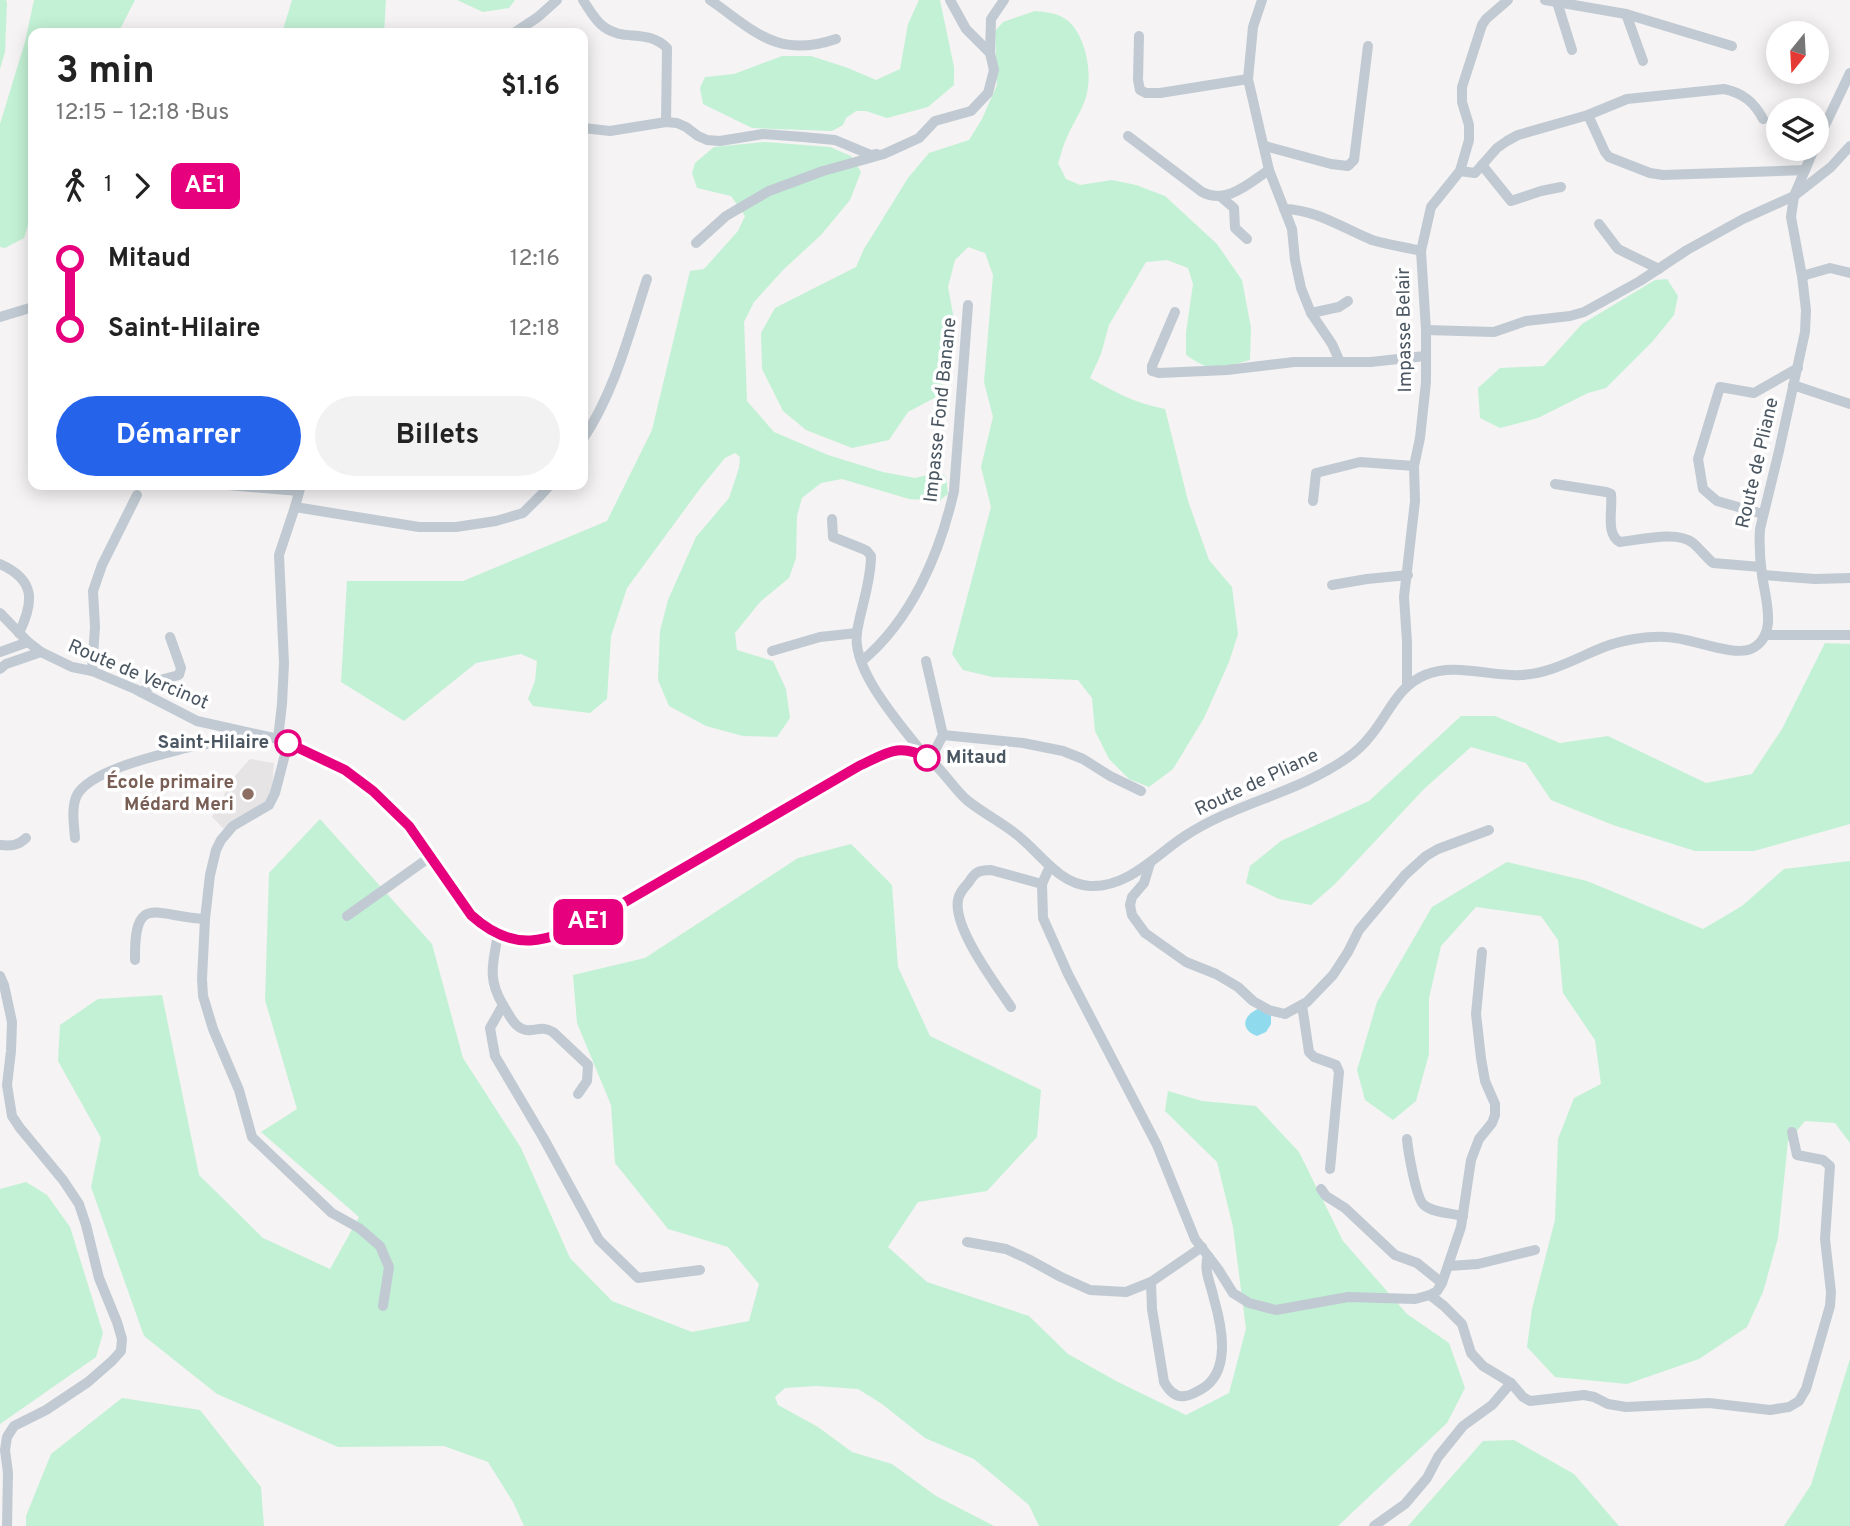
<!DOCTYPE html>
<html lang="fr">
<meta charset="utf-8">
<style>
:root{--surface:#fff;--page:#f2f2f2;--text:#222;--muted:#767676;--accent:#2563eb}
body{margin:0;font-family:Overpass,sans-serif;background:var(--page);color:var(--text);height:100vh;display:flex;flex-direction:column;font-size:26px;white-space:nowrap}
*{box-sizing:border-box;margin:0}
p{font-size:23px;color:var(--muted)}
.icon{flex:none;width:38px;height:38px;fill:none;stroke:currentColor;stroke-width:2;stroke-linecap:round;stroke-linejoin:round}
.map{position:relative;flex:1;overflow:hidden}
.sheet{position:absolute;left:28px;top:28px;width:560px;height:462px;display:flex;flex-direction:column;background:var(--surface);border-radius:14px;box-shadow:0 4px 18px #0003}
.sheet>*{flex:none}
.badge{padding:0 14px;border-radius:10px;font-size:24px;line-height:46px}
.needle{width:46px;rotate:198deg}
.fabs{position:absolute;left:1766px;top:21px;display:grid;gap:14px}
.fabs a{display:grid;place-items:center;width:63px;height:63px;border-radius:50%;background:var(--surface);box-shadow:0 4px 18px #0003;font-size:35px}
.map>.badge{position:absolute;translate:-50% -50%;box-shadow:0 0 0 4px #fff}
.legs{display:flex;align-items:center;gap:10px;height:77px;padding:0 28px;font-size:23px}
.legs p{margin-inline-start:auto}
.overview{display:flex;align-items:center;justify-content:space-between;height:119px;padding:0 28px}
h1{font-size:38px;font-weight:700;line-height:52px}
.action{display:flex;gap:14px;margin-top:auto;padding:14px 28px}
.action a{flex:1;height:80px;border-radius:42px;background:var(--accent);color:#fff;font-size:28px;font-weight:700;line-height:80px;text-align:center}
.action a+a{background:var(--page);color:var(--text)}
ul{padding:0 28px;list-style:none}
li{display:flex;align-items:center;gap:24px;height:70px;font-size:26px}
li i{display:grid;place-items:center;width:10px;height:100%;margin:0 9px;background:currentColor}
li i::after{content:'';width:18px;height:18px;margin:-9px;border:5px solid;border-radius:50%;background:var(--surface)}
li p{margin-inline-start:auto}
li:first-child i{background:linear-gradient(#0000 50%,currentColor 0)}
li:last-child i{background:linear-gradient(currentColor 50%,#0000 0)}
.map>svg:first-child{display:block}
.education{fill:#e6e4e5}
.green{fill:#c3f1d5}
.water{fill:#90daee}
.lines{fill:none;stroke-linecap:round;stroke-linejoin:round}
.minor{stroke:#c1cad2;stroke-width:10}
.line-1-casing{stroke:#fff;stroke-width:16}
.line-1{stroke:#e6007e;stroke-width:10}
.stop-1-dot{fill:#fff;stroke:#e6007e;stroke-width:3.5}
.education-dot{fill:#8d6e63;stroke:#fff;stroke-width:2.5}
.labels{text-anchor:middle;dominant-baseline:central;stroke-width:7;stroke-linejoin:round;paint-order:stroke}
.street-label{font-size:19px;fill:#4a5661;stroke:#fff}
.stop-label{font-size:19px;font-weight:bold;fill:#4a5661;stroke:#fff;text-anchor:end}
.education-label{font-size:19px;font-weight:bold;fill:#785e54;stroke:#fff;text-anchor:end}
</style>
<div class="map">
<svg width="1850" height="1526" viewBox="0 0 1850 1526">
<rect width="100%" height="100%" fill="#f5f3f3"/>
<!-- education -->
<polygon class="education" points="250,759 274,763 272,789 268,800 224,829 212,817 234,777"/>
<!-- green -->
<g class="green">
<polygon points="0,0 6,0 7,3 5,52 0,69"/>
<polygon points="34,0 135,0 118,33 33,33 33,210 24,238 5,248 0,247 0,124 25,42"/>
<polygon points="292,0 386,0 384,33 282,33"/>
<polygon points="457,0 515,0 509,8 483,12"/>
<polygon points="919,0 940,0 954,67 954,85 928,107 887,118 866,111 856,111 846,118 843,125 832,131 752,128 703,104 700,88 705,77 734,74 782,56 811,56 848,68 876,80 900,69 908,24"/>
<path d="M1035 11C1046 12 1058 13 1067 20 1086 35 1093 74 1086 97 1081 113 1071 126 1065 142 1062 148 1061 156 1058 163L1066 179 1080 185 1112 180 1136 185 1165 196 1217 244 1242 280 1251 328 1250 360C1220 368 1214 375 1186 355V333L1193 284 1188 268 1167 260 1146 262 1109 325 1101 354 1090 378C1116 393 1135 403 1165 409L1188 501 1209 560 1232 587 1238 634 1229 662 1204 718 1173 769 1149 787 1129 779 1109 759 1095 731 1092 698 1078 680 992 677 963 670 952 654 991 507 981 467 993 417 984 382 993 275 985 253 968 247 955 260 948 287 957 336 940 395 908 412 889 440 852 448 806 430 783 411 762 369 761 333 775 308 856 267 864 249 908 178 929 153 969 140 982 119 997 85 995 31 1003 22Z"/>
<polygon points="765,142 830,147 851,156 861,172 850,200 821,235 783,270 754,302 744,322 747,401 774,432 828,455 883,472 915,478 941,472 946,477 948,494 939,501 909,499 842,479 821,483 802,498 797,516 796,558 789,578 760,602 735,633 737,650 773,661 786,689 790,718 777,737 743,736 706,726 669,706 658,680 660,631 668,600 696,537 729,498 739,468 740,457 735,453 725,458 702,486 627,588 611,636 607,699 590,713 533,706 528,699 535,681 537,661 521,654 476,663 404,721 341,682 347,581 463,581 607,521 652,430 690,271 704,269 738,231 745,216 731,196 697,188 692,173 695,163 714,147"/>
<polygon points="1667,279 1678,296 1674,315 1653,341 1606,388 1588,393 1538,418 1500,428 1480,418 1478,388 1500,368 1544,366 1582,324 1655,280"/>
<polygon points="1825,643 1850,644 1850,824 1754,851 1695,851 1613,825 1551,800 1526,763 1471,747 1424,789 1334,885 1311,905 1279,899 1246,883 1250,866 1281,841 1369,801 1461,716 1495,716 1560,743 1608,736 1706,783 1752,774 1782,729"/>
<polygon points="320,819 432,944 463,1058 521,1148 570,1258 612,1301 692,1332 749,1321 759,1284 728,1247 668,1229 615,1163 611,1105 577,1023 573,975 645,958 798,858 851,844 892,885 898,967 930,1036 1041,1090 1037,1137 987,1191 918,1202 888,1247 927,1282 1029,1316 1068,1354 1118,1382 1186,1415 1229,1393 1246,1329 1233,1227 1217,1162 1165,1111 1168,1091 1202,1101 1256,1106 1299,1152 1343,1241 1407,1314 1449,1343 1465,1388 1447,1423 1338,1526 1039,1526 1029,1505 974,1459 925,1438 882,1404 858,1389 816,1386 785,1388 775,1397 778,1405 818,1427 852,1452 892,1464 936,1496 994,1526 524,1526 513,1502 488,1462 444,1446 338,1447 217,1394 144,1336 91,1187 101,1138 58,1061 60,1025 98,999 162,995 199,1175 263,1238 330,1269 359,1217 261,1132 297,1109 265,1000 269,873"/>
<polygon points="1850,861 1850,1143 1835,1123 1805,1121 1788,1141 1778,1238 1763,1292 1747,1327 1699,1359 1627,1384 1555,1377 1527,1347 1532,1309 1555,1220 1558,1139 1574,1098 1601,1084 1595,1040 1563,993 1558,940 1541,916 1476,907 1441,946 1429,998 1429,1054 1416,1101 1393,1120 1365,1100 1357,1070 1377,1002 1432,907 1507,862 1587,881 1703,929 1742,906 1784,869"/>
<polygon points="26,1182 47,1195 70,1227 103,1333 96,1357 0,1424 0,1189"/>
<polygon points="1850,1359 1850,1526 1784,1526 1811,1485"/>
<polygon points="122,1398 200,1410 261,1487 264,1526 26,1526 26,1516 51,1454"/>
<polygon points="1514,1440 1574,1474 1619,1526 1408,1526 1483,1441"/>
</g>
<!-- water -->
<path class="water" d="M1261 1008 1271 1013V1024L1266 1032 1257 1036C1238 1029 1244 1013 1261 1008Z"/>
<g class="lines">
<!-- minor -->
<g class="minor">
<path d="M583 0C589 9 595 21 604 27 624 42 647 28 667 48L666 122"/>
<path d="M710 0C755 31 777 59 836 39"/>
<polyline points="950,0 966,29 990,53"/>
<polyline points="1262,0 1253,27 1248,79 1269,170 1292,229 1295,260 1301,288 1311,313 1332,344 1340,362"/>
<polyline points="1545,0 1626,14 1732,46"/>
<polyline points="1557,2 1572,50"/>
<polyline points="1626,14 1643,61"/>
<polyline points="514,33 538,17 557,0"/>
<polyline points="1139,36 1138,80 1140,90 1146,93 1160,93 1248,79"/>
<polyline points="1588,115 1605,152 1609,157 1650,173 1663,175 1805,170"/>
<polyline points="583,128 610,131 666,122 677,123 686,127 698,136 707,140 720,141 763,134 803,137 835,140 871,155 877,154"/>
<path d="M1128 136 1202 192C1227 205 1249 183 1269 170"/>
<polyline points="1816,144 1850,73"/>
<polyline points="1265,146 1331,164 1348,166 1354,160 1368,46"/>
<polyline points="1482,165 1511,201 1541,191 1561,187"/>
<path d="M1460 171 1475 173 1497 148 1507 141 1518 135 1588 115 1627 99 1724 89C1743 93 1754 102 1763 119"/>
<polyline points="1221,197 1234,208 1235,228 1247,239"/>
<path d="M1284 209C1318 210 1342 228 1372 240 1388 245 1405 247 1421 251"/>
<polyline points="1599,224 1618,249 1659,269"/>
<polyline points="696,243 726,216 769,191 823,171 884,154 919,138 935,121 971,111 988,93 994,70 990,53 991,19 1004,0"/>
<polyline points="1802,276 1830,268 1850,273"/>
<polyline points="1175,312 1152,366 1152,371 1159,373 1227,370 1294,362 1371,362 1425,356"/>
<polyline points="1311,313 1339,307 1348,301"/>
<polyline points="0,317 33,307"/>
<polyline points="1426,330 1494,332 1526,321 1570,316 1584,312 1640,281 1687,250 1743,219 1794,196 1831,167 1850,146"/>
<polyline points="1793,385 1850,404"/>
<path d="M583 439C615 391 629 334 647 279"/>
<path d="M1555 484 1606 492 1611 494C1613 509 1605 534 1620 542 1640 540 1677 530 1693 543 1700 549 1706 557 1713 563L1761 567"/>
<polyline points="228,485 299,491"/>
<polyline points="1313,501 1316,473 1360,462 1414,466"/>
<polyline points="295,507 419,527 456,527 496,521 523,513 541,495 550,485"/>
<polyline points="1763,514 1717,501 1703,489 1698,459 1720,387 1754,393 1798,368"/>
<path d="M832 519 833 537 863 549 867 551 871 556C871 582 861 607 857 632 851 671 902 726 924 755"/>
<path d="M0 564C36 580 34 602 19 633"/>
<polyline points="1762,575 1815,579 1850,578"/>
<polyline points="1332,585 1367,579 1408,575"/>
<path d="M0 613 28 642 41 652 72 667 92 671 135 689 197 721 278 739 345 770 373 791 409 826 472 914C514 955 546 941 594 920L859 766C872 760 888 750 902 749 934 749 947 784 968 801 983 813 1001 822 1016 834 1040 852 1058 884 1090 886 1128 888 1157 854 1185 836 1235 803 1298 793 1347 758 1356 752 1365 743 1372 734 1389 713 1398 686 1425 675 1455 662 1490 677 1522 675 1552 673 1576 658 1604 647 1622 640 1646 636 1666 637 1689 637 1732 657 1751 649 1779 636 1765 598 1762 575 1760 560 1759 544 1760 529L1779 451 1805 332 1806 310 1802 276 1791 217 1794 196 1814 149"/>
<polyline points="1765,635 1850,635"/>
<polyline points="772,651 820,637 857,633"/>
<polyline points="0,652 28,642"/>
<path d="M862 661C912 619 940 553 954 491L968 305"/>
<polyline points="926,661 943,735 930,760"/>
<polyline points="0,669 6,664 41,652"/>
<polyline points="92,671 95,627 93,591 102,565 137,495"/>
<polyline points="1407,685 1407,642 1404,597 1415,501 1414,466 1420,438 1426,382 1426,330 1421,251 1431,207 1460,171 1469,140 1469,125 1462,102 1462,87 1482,25 1486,19 1508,0"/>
<polyline points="141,692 160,680 179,675 181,668 170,637"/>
<polyline points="943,735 1023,743 1063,751 1083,759 1110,776 1141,791"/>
<polyline points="278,739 282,704 284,663 279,555 295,507 301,485"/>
<polyline points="288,743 275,793 269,805 233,826 221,840 216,850 210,875 205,919 202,979 203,996 213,1029 239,1090 252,1137 332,1213 359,1228 380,1246 389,1267 383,1306"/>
<path d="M75 838C74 825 71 807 77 795 91 770 159 755 186 748 206 742 214 749 228 728"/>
<path d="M0 845C11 846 18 846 26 838"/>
<polyline points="1150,863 1144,883 1132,897 1130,905 1132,915 1145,933 1186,962 1216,974 1238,987 1253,1001 1269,1010 1285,1014 1307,1002 1333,975 1348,952 1359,930 1405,875 1426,856 1438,849 1489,830"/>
<polyline points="1050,866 1042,884 1043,918 1068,974 1157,1145 1195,1239 1218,1269 1233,1293 1249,1303 1276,1310 1348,1297 1415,1299 1430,1295 1437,1291 1442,1283 1461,1227 1471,1160 1479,1139 1492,1123 1495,1115 1495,1104 1485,1081 1481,1058 1476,1014 1482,952"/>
<polyline points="347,916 430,857"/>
<path d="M498 934C493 964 487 978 503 1005L490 1028 495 1056 544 1139 599 1240 638 1278 700 1270"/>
<path d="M135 960C134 891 156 917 205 919"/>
<polyline points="0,976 4,985 12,1022 11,1051 7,1085 12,1116 20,1128 63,1180 79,1204 86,1225 99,1278 117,1322 122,1339 121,1351 112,1361 88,1382 46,1410 14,1426 7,1437 5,1450 8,1473 7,1526"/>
<path d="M503 1005C510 1016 516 1032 531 1030 541 1029 544 1027 553 1032L588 1065 587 1081 578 1094"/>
<polyline points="1302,1005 1309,1052 1314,1057 1336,1065 1339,1072 1330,1169"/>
<path d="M1011 1007C995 983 953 928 958 900 959 893 964 888 969 882 975 872 979 870 991 870L1042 884"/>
<path d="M1407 1139C1408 1150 1416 1199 1424 1205 1433 1213 1451 1213 1463 1216"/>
<polyline points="1321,1189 1326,1196 1345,1208 1395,1255 1417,1263 1442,1283"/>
<polyline points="967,1242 1006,1249 1028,1259 1061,1277 1090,1290 1126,1292 1151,1282 1202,1247"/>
<polyline points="1449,1266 1478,1264 1535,1250"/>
<path d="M1151 1282 1152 1309 1164 1382C1168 1389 1175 1398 1185 1396 1190 1396 1196 1392 1200 1390 1232 1373 1222 1327 1214 1299 1211 1284 1203 1270 1208 1256"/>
<polyline points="1430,1295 1444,1306 1462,1324 1471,1353 1483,1366 1511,1383 1523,1397 1530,1401 1584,1395 1594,1397 1608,1404 1626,1407 1709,1403 1770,1410 1789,1407 1799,1401 1806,1389 1830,1306 1831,1292 1825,1239 1830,1166 1823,1160 1797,1155 1792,1132"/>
<polyline points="1374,1526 1405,1504 1427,1478 1438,1457 1463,1426 1492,1405 1511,1383"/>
</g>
</g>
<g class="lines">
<!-- line-1 casing -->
<g class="line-1-casing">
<path id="line-1" d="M288 743 345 770 373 791 409 826 471 915C515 955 546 941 594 920L859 766C886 754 898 742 927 758"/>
</g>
<!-- line-1 -->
<use href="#line-1" class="line-1"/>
</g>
<!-- markers -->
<g class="stop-1-dot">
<circle cx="288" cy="743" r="12"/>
<circle cx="927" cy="758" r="12"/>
</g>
<circle class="education-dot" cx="248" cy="794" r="7"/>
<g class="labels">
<!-- street labels -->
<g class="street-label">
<text transform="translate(1405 330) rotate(-91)">Impasse Belair</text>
<text transform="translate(941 410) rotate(-84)">Impasse Fond Banane</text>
<text transform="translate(1758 463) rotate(-77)">Route de Pliane</text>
<text transform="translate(138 675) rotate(23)">Route de Vercinot</text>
<text transform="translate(1257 783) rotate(-25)">Route de Pliane</text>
</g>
<!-- stop labels -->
<g class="stop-label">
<text x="269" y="743">Saint-Hilaire</text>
<text x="946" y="758" text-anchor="start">Mitaud</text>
</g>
<!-- education labels -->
<g class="education-label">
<text x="234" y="783">École primaire<tspan x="234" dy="22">Médard Meri</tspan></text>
</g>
</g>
</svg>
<div class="fabs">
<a><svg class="needle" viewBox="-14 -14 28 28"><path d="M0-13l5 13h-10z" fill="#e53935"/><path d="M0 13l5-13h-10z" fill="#767676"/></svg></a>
<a><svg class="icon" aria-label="layers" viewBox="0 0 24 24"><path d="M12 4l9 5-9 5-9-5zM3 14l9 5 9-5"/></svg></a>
</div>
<b class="badge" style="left:588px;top:922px;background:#e6007e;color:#fff">AE1</b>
<section class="sheet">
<div class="overview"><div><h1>3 min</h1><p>12:15 – 12:18 · Bus</p></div><b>$1.16</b></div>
<div class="legs"><svg class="icon" aria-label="walk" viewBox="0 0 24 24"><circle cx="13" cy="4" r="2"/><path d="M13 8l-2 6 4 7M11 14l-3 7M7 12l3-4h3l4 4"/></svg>1<svg class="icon" aria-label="forward" viewBox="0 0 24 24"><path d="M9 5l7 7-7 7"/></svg><b class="badge" style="background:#e6007e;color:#fff">AE1</b></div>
<ul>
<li><i style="color:#e6007e"></i><b>Mitaud</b><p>12:16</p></li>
<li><i style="color:#e6007e"></i><b>Saint-Hilaire</b><p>12:18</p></li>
</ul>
<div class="action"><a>Démarrer</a><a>Billets</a></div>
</section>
</div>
